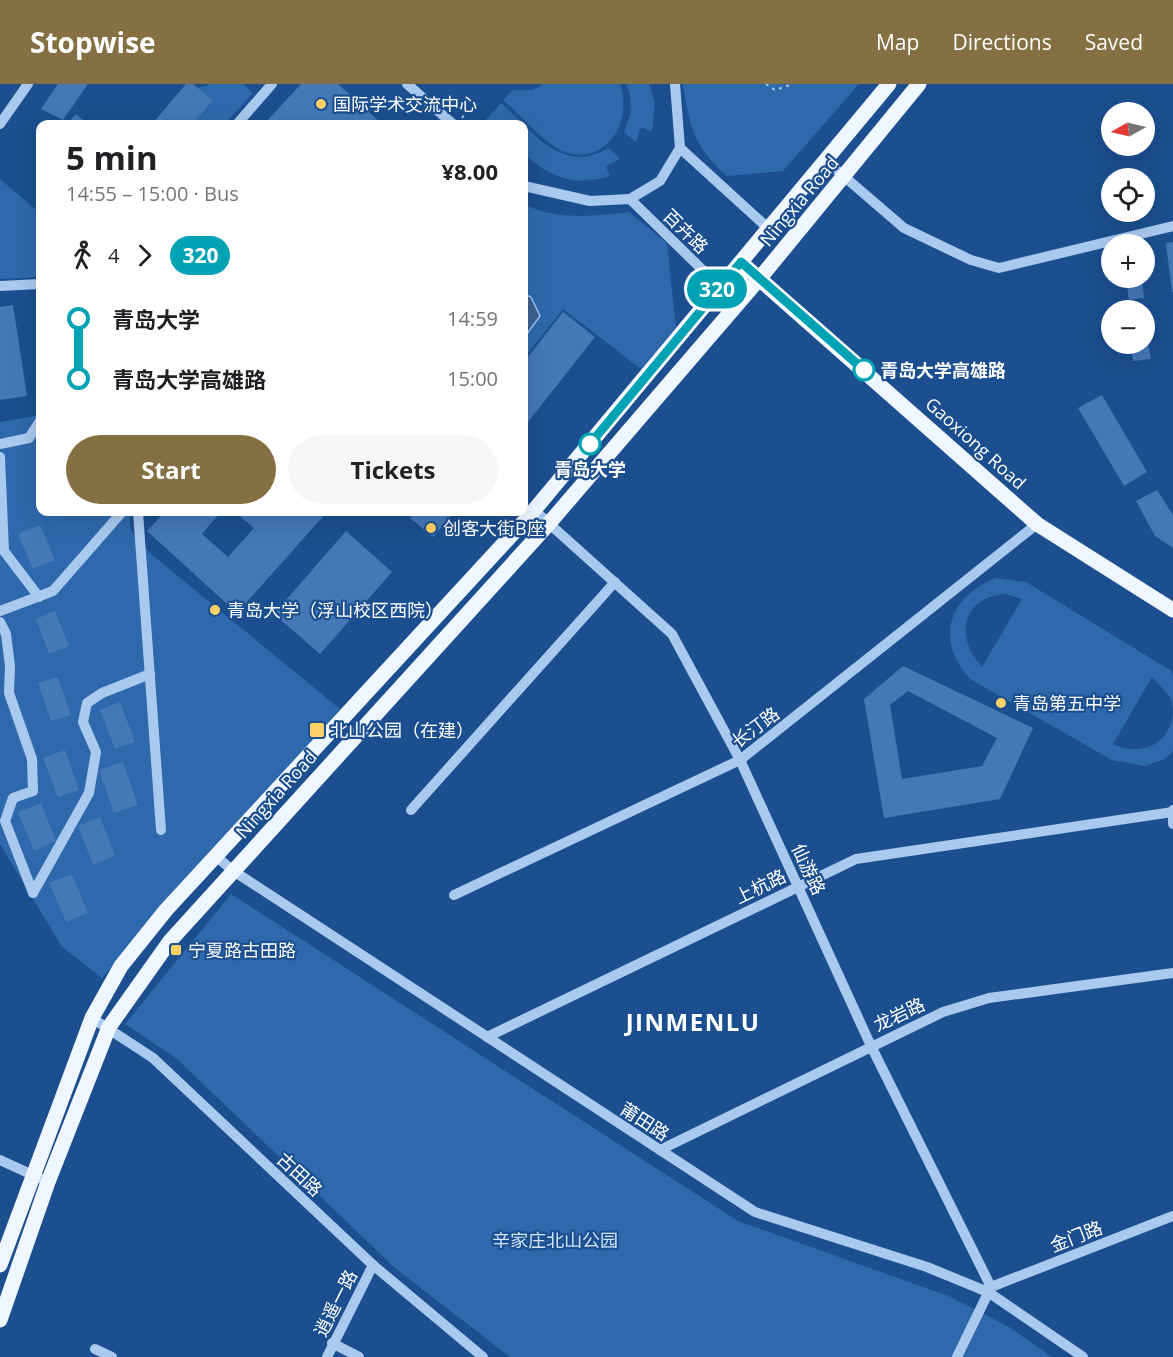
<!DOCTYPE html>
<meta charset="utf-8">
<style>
:root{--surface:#fff;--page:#f6f6f6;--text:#202124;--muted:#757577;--accent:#847042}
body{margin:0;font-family:"Open Sans","Noto Sans SC",sans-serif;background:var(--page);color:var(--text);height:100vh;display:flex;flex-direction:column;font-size:22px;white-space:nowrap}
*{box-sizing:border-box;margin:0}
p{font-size:20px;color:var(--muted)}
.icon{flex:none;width:33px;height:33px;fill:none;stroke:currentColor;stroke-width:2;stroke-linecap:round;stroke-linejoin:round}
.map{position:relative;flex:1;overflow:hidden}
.sheet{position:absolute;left:36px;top:36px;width:492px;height:396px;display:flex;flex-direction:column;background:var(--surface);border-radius:12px;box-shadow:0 6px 24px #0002}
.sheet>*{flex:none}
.badge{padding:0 12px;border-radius:20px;font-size:21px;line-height:39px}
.needle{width:39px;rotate:262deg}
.buttons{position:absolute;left:1101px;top:18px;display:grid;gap:12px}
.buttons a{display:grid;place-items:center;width:54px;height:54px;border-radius:50%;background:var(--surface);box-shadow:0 6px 24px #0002;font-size:30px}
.map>.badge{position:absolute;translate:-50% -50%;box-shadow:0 0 0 3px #fff}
.legs{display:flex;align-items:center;gap:9px;height:66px;padding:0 30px;font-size:20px}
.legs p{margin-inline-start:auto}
.overview{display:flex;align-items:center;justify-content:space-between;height:102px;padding:0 30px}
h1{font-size:33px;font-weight:700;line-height:45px}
.cta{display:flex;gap:12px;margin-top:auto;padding:12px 30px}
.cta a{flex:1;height:69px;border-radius:36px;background:var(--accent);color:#fff;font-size:24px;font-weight:700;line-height:69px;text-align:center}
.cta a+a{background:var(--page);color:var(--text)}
ul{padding:0 30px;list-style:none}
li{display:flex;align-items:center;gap:21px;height:60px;font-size:22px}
li i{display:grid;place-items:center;width:9px;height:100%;margin:0 8px;background:currentColor}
li i::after{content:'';width:15px;height:15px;margin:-8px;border:4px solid;border-radius:50%;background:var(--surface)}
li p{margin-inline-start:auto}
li:first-child i{background:linear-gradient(#0000 50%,currentColor 0)}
li:last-child i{background:linear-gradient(currentColor 50%,#0000 0)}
header{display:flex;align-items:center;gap:36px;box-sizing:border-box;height:84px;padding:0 30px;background:var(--accent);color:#fff}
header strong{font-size:28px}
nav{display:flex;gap:33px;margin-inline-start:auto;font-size:21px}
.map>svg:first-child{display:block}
.green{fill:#2e69ad;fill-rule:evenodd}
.water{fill:#3c6290;stroke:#9cc4f0;stroke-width:1.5}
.building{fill:#4478b7;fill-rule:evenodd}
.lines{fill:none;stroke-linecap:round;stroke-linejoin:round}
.path{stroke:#a9c9ee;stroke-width:2;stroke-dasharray:3 4.5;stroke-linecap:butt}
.minor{stroke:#a9c9ee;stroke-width:10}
.major{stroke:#f0f6ff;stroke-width:15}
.line-1-casing{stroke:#fff;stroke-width:14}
.line-1{stroke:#00a3b4;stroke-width:9}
.poi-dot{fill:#ffd166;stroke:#1b4f8f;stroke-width:2}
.stop-1-dot{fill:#fff;stroke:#00a3b4;stroke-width:3}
.labels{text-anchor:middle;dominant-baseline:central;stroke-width:4.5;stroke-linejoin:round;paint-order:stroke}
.poi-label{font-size:18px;fill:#fff;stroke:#1b4f8f;text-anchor:start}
.street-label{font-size:18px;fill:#fff;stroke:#1b4f8f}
.stop-label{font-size:18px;font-weight:bold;fill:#fff;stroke:#1b4f8f;text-anchor:start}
.park-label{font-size:18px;fill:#cfe3fa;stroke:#1b4f8f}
.district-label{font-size:24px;font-weight:bold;letter-spacing:1.5px;fill:#fff;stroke:#1b4f8f}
</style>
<header>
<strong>Stopwise</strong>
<nav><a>Map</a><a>Directions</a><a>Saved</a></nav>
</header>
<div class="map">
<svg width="1173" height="1273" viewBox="0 0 1173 1273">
<rect width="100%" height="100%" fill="#1b4f8f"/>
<!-- green -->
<g class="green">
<polygon points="211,0 243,0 253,9 225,40 193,40 213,16 198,4"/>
<path d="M544 0H620C635 42 599 90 555 63 537 51 520 31 503 16L513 6H532Z"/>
<path d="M626 0H649L655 19 652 47 641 43 636 58 624 48C631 32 634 17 626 0Z"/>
<path d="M683 0H859L783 87 727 92C694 64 689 41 683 0Z"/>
<path d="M501 19C534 49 561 91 609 64L620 75 606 82 610 92C575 103 551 94 524 70V40H489L485 37Z"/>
<polygon points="0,95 40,129 40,193 0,195"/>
<path d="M524 119C550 137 599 132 629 128L667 159 676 243 641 285 563 225 524 274V254L540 232 531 213 524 210Z"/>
<polygon points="40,331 40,428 129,428 131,447 151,470 340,625 102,894 62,863 0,760 0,338"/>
<path d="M996 494 1026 498 1170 586 1173 591V625L1170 613 1152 593 1113 660C1141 673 1170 661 1173 629V667L1165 675 1145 682 1112 676 970 595C934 556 949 512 996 494ZM1006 510 1022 515 982 583C954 553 962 513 1006 510Z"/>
<polygon points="231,810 738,1137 951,1213 1009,1243 1052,1273 510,1273 395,1184 177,975 125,940"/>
</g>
<!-- water -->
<polygon class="water" points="524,210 531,213 540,232 524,254"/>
<!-- building -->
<g class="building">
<polygon points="58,0 88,0 63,36 41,25"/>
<polygon points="186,0 193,0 213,16 193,40 152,40"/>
<polygon points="301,0 338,0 382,40 264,40"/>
<polygon points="76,30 88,40 67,40"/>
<polygon points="1173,158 1173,208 1172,208 1166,159"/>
<polygon points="1126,194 1142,194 1144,214 1129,216"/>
<polygon points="13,221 27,312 0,316 0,223"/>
<polygon points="563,228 595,253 524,343 524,278"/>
<polygon points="1144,237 1151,275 1133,277 1131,260 1144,260"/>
<polygon points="1102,311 1147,388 1124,402 1078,324"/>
<polygon points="1157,406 1173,431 1173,464 1155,452 1136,417"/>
<polygon points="165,428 221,428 202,450 228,473 254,444 235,428 327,428 237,529 147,447"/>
<polygon points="416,428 454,428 433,453 410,434"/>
<polygon points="40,441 55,476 33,485 18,450"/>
<polygon points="346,447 392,488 320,570 274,530"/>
<polygon points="55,527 69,562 49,570 36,535"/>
<path d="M903 582 1033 644 1000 715 884 734 864 615ZM908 607 997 654 982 682 902 695 890 621Z"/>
<polygon points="58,593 71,631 51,637 38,599"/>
<polygon points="120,618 135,658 115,665 100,626"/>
<polygon points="65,666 79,706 58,713 43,674"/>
<polygon points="123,678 138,721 114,729 99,686"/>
<polygon points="41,719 56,757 34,767 18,728"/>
<polygon points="100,733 115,772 93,781 78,742"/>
<polygon points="72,790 88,829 66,838 49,799"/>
</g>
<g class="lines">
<!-- path -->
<g class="path">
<polyline points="766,0 775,6 793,0"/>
<polyline points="462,34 468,26"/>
</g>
<!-- minor -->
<g class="minor">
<polyline points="407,0 453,40"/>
<polyline points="675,0 680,64 769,145"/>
<polyline points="0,40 28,0"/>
<polyline points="237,40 272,0"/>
<polyline points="825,76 904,144 971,176 999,184 1173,142"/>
<polyline points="524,102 590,117 630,115 719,202"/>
<polyline points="630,115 660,97 680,64"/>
<polyline points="0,202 40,200"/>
<polyline points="0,360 29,354 40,337"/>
<polyline points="0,373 4,467 39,513"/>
<polyline points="534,426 672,550 740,676 871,962 991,1203"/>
<polyline points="138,428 161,746"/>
<polyline points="0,527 53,507 122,428"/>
<polyline points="0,538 6,550 10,582 9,609 32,675 33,707 13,714 5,737 33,809"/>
<polyline points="411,726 615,498"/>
<polyline points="1173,726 1173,740"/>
<polyline points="217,773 232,786 755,1128 927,1183 988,1208 1083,1273"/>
<polyline points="33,809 89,709 96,668 83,638 87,619 102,609 150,590"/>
<polyline points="454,811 740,676 1037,440"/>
<polyline points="92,934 153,974 373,1181 483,1273"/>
<polyline points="487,953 856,775 1173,728"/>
<polyline points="660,1066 943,928 989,914 1173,889"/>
<polyline points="0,1076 48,1098"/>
<polyline points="991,1203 1173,1132"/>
<polyline points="332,1259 359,1273"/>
<polyline points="95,1265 112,1273"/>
<polyline points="327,1273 373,1181"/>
<polyline points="957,1273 991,1203"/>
</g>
<!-- major -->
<g class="major">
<polyline points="741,179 1037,440 1173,526"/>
<polyline points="0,1181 92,934 121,882 166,826 530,431 889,0"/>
<polyline points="0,1236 48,1098 109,943 170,857 545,444 760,194 919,0"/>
</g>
</g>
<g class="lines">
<!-- line-1 casing -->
<g class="line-1-casing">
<polyline id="line-1" points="590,360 741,178 864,286"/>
</g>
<!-- line-1 -->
<use href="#line-1" class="line-1"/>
</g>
<!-- markers -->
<g class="poi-dot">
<circle cx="321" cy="20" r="6"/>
<circle cx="431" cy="444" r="6"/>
<circle cx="215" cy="526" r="6"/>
<circle cx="1001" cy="619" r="6"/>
<rect x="309" y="638" width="16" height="16" rx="3"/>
<rect x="170" y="860" width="12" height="12" rx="3"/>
</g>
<g class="stop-1-dot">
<circle cx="864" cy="286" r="10"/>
<circle cx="590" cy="360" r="10"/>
</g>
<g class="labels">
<!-- poi labels -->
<g class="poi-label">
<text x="333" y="20">国际学术交流中心</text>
<text x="443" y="444">创客大街B座</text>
<text x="227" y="526">青岛大学（浮山校区西院）</text>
<text x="1013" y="619">青岛第五中学</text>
<text x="330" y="646">北山公园（在建）</text>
<text x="188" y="866">宁夏路古田路</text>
</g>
<!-- street labels -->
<g class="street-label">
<text transform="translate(799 117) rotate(-50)">Ningxia Road</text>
<text transform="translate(686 147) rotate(44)">百卉路</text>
<text transform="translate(976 359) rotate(42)">Gaoxiong Road</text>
<text transform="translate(755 643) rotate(-37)">长汀路</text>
<text transform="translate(276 710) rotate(-48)">Ningxia Road</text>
<text transform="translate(809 785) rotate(65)">仙游路</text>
<text transform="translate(760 802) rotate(-26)">上杭路</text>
<text transform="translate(899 930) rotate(-25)">龙岩路</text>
<text transform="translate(645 1037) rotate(33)">莆田路</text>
<text transform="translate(300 1090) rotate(43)">古田路</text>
<text transform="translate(1076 1152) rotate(-21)">金门路</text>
<text transform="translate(335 1219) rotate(-63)">逍遥一路</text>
</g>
<!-- stop labels -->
<g class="stop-label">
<text x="880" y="286">青岛大学高雄路</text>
<text x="590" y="385" text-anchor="middle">青岛大学</text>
</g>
<!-- park labels -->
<g class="park-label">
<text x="555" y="1156">辛家庄北山公园</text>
</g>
<!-- district labels -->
<g class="district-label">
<text x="693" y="937">JINMENLU</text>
</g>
</g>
</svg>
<div class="buttons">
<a><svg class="needle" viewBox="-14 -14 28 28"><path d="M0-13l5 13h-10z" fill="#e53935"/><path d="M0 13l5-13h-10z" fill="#757577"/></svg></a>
<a><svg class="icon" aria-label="locate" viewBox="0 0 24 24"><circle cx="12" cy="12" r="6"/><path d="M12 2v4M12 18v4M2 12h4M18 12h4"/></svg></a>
<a>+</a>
<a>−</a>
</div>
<b class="badge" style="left:717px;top:205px;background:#00a3b4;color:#fff">320</b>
<section class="sheet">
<div class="overview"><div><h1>5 min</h1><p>14:55 – 15:00 · Bus</p></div><b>¥8.00</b></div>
<div class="legs"><svg class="icon" aria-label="walk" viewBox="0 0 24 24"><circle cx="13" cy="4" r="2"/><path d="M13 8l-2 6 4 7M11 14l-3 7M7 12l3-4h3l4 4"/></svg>4<svg class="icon" aria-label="forward" viewBox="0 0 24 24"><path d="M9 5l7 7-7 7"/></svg><b class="badge" style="background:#00a3b4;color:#fff">320</b></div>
<ul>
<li><i style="color:#00a3b4"></i><b>青岛大学</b><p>14:59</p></li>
<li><i style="color:#00a3b4"></i><b>青岛大学高雄路</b><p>15:00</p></li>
</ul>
<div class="cta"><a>Start</a><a>Tickets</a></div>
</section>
</div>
